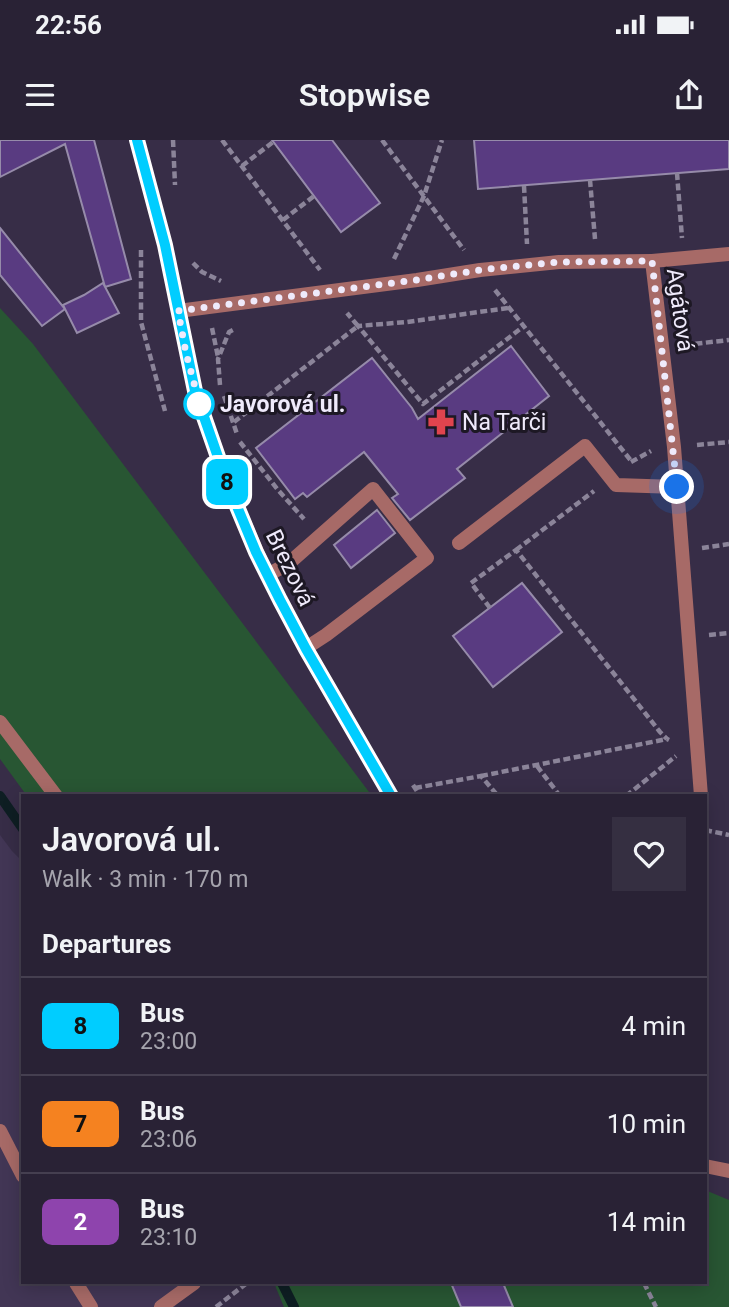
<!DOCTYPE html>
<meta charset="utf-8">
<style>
:root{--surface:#292235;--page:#352f41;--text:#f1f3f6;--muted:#a5a4ad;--line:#453f50}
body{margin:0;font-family:Roboto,sans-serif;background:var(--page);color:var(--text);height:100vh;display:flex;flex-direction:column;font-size:26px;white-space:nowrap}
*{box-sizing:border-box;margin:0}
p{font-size:23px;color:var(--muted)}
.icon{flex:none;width:38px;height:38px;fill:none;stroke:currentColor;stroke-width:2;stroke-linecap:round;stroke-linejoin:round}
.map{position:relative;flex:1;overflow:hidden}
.panel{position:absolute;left:21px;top:654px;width:686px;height:490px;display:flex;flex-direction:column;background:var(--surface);border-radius:0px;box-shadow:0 4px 18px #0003,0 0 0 2px var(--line)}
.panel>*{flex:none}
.badge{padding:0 14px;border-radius:10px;font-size:24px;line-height:46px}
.you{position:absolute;width:35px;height:35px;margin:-18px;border:5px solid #fff;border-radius:50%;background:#1a73e8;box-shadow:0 0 0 10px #1a73e833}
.map>.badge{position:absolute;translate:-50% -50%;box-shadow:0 0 0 4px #fff}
h2{padding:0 21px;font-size:26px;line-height:63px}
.round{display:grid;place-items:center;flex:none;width:74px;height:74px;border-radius:0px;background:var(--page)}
.headline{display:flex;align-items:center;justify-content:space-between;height:119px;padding:0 21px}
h1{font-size:33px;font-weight:600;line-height:52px}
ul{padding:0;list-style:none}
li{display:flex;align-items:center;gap:21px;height:98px;padding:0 21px;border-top:2px solid var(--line)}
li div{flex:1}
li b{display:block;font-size:26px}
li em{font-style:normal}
li .badge{min-width:77px;font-weight:700;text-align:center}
.status{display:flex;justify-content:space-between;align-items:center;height:49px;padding:0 35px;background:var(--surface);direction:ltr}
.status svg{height:19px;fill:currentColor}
header{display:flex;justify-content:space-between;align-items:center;height:91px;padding:0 21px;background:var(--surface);font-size:32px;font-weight:600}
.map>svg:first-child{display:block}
.built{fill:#423655}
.green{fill:#285633}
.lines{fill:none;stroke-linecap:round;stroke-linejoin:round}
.stream{stroke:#0e1e23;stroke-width:10}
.building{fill:#593b81;stroke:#968baa;stroke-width:2}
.path{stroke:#8b8499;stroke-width:4.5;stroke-dasharray:7 3.5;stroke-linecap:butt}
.service{stroke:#a76a67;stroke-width:14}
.minor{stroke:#a76a67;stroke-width:14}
.line-casing{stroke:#fff;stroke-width:16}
.line{stroke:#00cdff;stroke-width:10}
.walk{stroke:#efeafb;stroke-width:7;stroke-dasharray:0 12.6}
.stop-dot{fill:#fff;stroke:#00cdff;stroke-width:3.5}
.labels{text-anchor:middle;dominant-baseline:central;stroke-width:6;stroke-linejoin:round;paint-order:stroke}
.street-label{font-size:23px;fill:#efeafb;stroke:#1d1824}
.stop-label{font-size:23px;font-weight:bold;fill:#efeafb;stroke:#1d1824;text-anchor:start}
.poi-label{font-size:23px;fill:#efeafb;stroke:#1d1824;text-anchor:start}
</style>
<div class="status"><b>22:56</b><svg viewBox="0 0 49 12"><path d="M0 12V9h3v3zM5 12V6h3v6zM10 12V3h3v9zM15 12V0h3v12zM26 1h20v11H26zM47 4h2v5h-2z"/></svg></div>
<header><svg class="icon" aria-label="menu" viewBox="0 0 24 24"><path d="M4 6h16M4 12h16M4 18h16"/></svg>Stopwise<svg class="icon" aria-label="share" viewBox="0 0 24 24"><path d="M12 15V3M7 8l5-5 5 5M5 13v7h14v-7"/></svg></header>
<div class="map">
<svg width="729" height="1167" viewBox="0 0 729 1167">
<rect width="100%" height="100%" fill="#372d47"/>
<!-- built -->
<polygon class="built" points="0,695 12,711 23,722 23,1143 185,1143 175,1167 0,1167"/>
<!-- green -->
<g class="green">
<polygon points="0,168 33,204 372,656 27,656 0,619"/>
<polygon points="705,1050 729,1060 729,1167 284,1167 274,1143 705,1143"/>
</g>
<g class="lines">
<!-- stream -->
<g class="stream">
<polyline points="0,656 23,689"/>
<polyline points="282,1143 294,1167"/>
</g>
</g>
<!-- building -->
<g class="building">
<polygon points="0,0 94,0 131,139 105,147 65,4 0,37"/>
<polygon points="272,0 332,0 380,63 341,92"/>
<polygon points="474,0 729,0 729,29 478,49"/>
<polygon points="0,88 65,169 42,186 0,135"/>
<polygon points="103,143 119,173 77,193 63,165 84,155"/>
<polygon points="511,206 549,256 457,329 465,338 410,380 392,358 398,354 364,312 307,357 303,353 295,359 256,308 372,218 412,268 418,279"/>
<polygon points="377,370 395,393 351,428 334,405"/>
<polygon points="522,443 562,492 493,547 453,496"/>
<polygon points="451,1143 503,1143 513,1167 461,1167"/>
</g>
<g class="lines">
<!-- path -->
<g class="path">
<polyline points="173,0 175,45"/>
<polyline points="222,0 320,130"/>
<polyline points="382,0 464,110"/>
<polyline points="242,26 273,2"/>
<polyline points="677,33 682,98"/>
<polyline points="590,40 595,99"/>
<polyline points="524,46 527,104"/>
<polyline points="283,80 314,56"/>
<polyline points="141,110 141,182 165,271"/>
<polyline points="394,119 424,56 442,0"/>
<polyline points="193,123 202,132 221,141"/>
<polyline points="495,150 632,322"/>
<polyline points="508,168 407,182 358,186 423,264 524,186"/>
<polyline points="212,188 218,217"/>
<polyline points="685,205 729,200"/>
<polyline points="220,245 218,219 229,192 235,189"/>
<polyline points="224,256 237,294"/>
<polyline points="234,282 358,186 347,173"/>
<polyline points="240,302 278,350 304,379"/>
<polyline points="697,305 729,302"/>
<polyline points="631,322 651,311"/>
<polyline points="702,408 729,404"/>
<polyline points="516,410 594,351"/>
<polyline points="490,468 471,443 516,410 660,592 667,599"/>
<polyline points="709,495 729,493"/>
<polyline points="537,626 560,656"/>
<polyline points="481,636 667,599 669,600"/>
<polyline points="413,645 420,656"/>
<polyline points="415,648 481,636 498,656"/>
<polyline points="626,656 676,616"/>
<polyline points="705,690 729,695"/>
<polyline points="644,1143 656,1167"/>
<polyline points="216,1167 247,1143"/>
</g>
<!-- service -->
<g class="service">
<polyline points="652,121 729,114"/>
<polyline points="459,403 585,306 616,345 677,347"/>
<polyline points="267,435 288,424 373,349 427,418 326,495 306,508"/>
<polyline points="0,582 56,656"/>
<polyline points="0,991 23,1036"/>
<polyline points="76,1143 91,1167"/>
<polyline points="161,1167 194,1143"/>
</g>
<!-- minor -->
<g class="minor">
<polyline points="137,0 165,105 195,251 226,340 267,435 306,508 391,656"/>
<polyline points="178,171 417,140 480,130 559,122 652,121 674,307 701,656"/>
<polyline points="705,1026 729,1031"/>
</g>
</g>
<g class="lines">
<!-- line casing -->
<g class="line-casing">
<polyline id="line" points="137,0 165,105 195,251 226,340 256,412 280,460 306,509 391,656"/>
</g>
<!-- line -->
<use href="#line" class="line"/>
<!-- walk -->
<polyline class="walk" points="199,264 200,266 186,213 178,171 416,140 480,130 559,122 652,121 677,347"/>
</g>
<!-- icons -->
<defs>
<g id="pharmacy-bare" transform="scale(2.1)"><path d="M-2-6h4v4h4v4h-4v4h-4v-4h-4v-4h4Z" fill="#e0444e" stroke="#1d1824" stroke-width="2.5" paint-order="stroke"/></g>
</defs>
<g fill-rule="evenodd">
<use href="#pharmacy-bare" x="441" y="282"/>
</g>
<!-- markers -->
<circle class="stop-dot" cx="199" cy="264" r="14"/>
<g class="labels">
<!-- street labels -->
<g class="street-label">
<text transform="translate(680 170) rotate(82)">Agátová</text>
<text transform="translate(290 428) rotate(64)">Brezová</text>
</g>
<!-- stop labels -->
<g class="stop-label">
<text x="220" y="264">Javorová ul.</text>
</g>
<!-- poi labels -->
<g class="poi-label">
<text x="462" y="282">Na Tarči</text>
</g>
</g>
</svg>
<div class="you" style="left:677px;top:347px"></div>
<b class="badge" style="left:227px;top:342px;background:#00cdff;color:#111">8</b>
<section class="panel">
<div class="headline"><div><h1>Javorová ul.</h1><p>Walk · 3 min · 170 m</p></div><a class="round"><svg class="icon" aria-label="heart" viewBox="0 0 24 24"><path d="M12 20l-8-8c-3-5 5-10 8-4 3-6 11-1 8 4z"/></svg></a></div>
<h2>Departures</h2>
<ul>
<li><span class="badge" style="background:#00cdff;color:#111">8</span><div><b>Bus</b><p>23:00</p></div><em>4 min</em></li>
<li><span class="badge" style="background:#f58220;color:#111">7</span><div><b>Bus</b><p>23:06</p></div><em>10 min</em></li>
<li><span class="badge" style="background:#8e44ad;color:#fff">2</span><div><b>Bus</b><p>23:10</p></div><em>14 min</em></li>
</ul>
</section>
</div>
